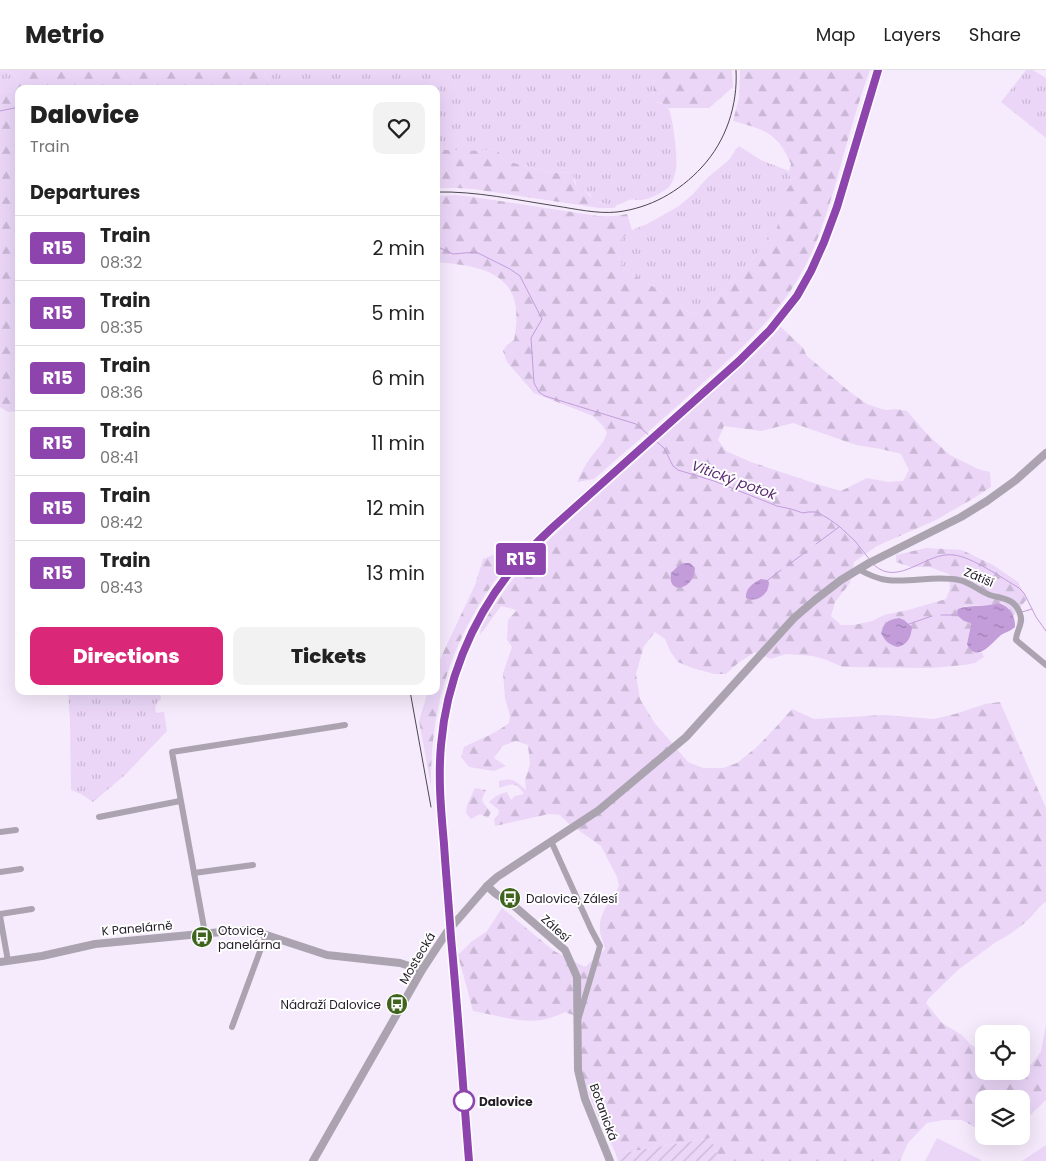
<!DOCTYPE html>
<meta charset="utf-8">
<style>
:root{--surface:#fff;--page:#f2f2f2;--text:#222;--muted:#767676;--line:#e0e0e0;--accent:#db2777}
body{margin:0;font-family:Poppins,sans-serif;background:var(--page);color:var(--text);height:100vh;display:flex;flex-direction:column;font-size:19px;white-space:nowrap}
*{box-sizing:border-box;margin:0}
p{font-size:16px;color:var(--muted)}
.icon{flex:none;width:28px;height:28px;fill:none;stroke:currentColor;stroke-width:2;stroke-linecap:round;stroke-linejoin:round}
.map{position:relative;flex:1;overflow:hidden}
.sheet{position:absolute;left:15px;top:15px;width:425px;height:610px;display:flex;flex-direction:column;background:var(--surface);border-radius:10px;box-shadow:0 5px 20px #0002}
.sheet>*{flex:none}
.badge{padding:0 10px;border-radius:4px;font-size:18px;line-height:32px}
.controls{position:absolute;left:975px;top:955px;display:grid;gap:10px}
.controls a{display:grid;place-items:center;width:55px;height:55px;border-radius:10px;background:var(--surface);box-shadow:0 5px 20px #0002;font-size:25px}
.map>.badge{position:absolute;translate:-50% -50%;box-shadow:0 0 0 2px #fff}
h2{padding:0 15px;font-size:19px;line-height:45px}
.round{display:grid;place-items:center;flex:none;width:52px;height:52px;border-radius:10px;background:var(--page)}
.overview{display:flex;align-items:center;justify-content:space-between;height:85px;padding:0 15px}
h1{font-size:24px;font-weight:800;line-height:38px}
.cta{display:flex;gap:10px;margin-top:auto;padding:10px 15px}
.cta a{flex:1;height:58px;border-radius:10px;background:var(--accent);color:#fff;font-size:20px;font-weight:800;line-height:58px;text-align:center}
.cta a+a{background:var(--page);color:var(--text)}
ul{padding:0;list-style:none}
li{display:flex;align-items:center;gap:15px;height:65px;padding:0 15px;border-top:1px solid var(--line)}
li div{flex:1}
li b{display:block;font-size:19px}
li em{font-style:normal}
li .badge{min-width:55px;font-weight:700;text-align:center}
header{display:flex;align-items:center;gap:30px;box-sizing:border-box;height:70px;padding:0 25px;background:var(--surface);border-bottom:1px solid var(--line)}
header strong{font-size:24px}
nav{display:flex;gap:28px;margin-inline-start:auto;font-size:18px}
.map>svg:first-child{display:block}
.grass{fill:url(#grass-tufts)}
.forest{fill:url(#forest-firs);fill-rule:evenodd}
.garden{fill:url(#garden-furrows)}
.pitch{fill:#ebd6f8}
.water{fill:url(#water-ripples)}
.lines{fill:none;stroke-linecap:round;stroke-linejoin:round}
.stream{stroke:#c39dda;stroke-width:1}
.minor{stroke:#aba4b0;stroke-width:6}
.tertiary{stroke:#aba4b0;stroke-width:8}
.rail{stroke:#4d4651;stroke-width:1}
.line-casing{stroke:#fff;stroke-width:11}
.line{stroke:#8e44ad;stroke-width:8}
.stop-dot{fill:#fff;stroke:#8e44ad;stroke-width:2.5}
.labels{text-anchor:middle;dominant-baseline:central;stroke-width:4;stroke-linejoin:round;paint-order:stroke}
.street-label{font-size:12px;fill:#221c26;stroke:#fff}
.poi-label{font-size:12px;fill:#221c26;stroke:#fff;text-anchor:start}
.stop-label{font-size:12px;font-weight:bold;fill:#221c26;stroke:#fff;text-anchor:start}
.water-label{font-size:14px;font-style:italic;fill:#5a2a72;stroke:#fff}
</style>
<header>
<strong>Metrio</strong>
<nav><a>Map</a><a>Layers</a><a>Share</a></nav>
</header>
<div class="map">
<svg width="1046" height="1091" viewBox="0 0 1046 1091">
<defs>
<pattern id="grass-tufts" width="24" height="20" patternUnits="userSpaceOnUse" patternTransform="scale(1.25)"><rect width="24" height="20" fill="#ebd6f8"/><path d="M3 7l-1-3M5 7V3M7 7l1-3M15 17l-1-3M17 17v-4M19 17l1-3" fill="none" stroke="#c9b7d4"/></pattern>
<pattern id="forest-firs" width="22" height="20" patternUnits="userSpaceOnUse" patternTransform="scale(1.25)"><rect width="22" height="20" fill="#ebd6f8"/><path d="M5 1l3.5 6h-7zM16 11l3.5 6h-7z" fill="#c9b7d4"/></pattern>
<pattern id="garden-furrows" width="10" height="10" patternUnits="userSpaceOnUse" patternTransform="scale(1.25)"><rect width="10" height="10" fill="#ebd6f8"/><path d="M-1 1l2-2M0 10L10 0M9 11l2-2" fill="none" stroke="#c9b7d4"/></pattern>
<pattern id="water-ripples" width="26" height="14" patternUnits="userSpaceOnUse" patternTransform="scale(1.25)"><rect width="26" height="14" fill="#c39dda"/><path d="M2 4q2-2 4 0t4 0M15 11q2-2 4 0t4 0" fill="none" stroke="#9e7fb1"/></pattern>
</defs>
<rect width="100%" height="100%" fill="#f6ebfc"/>
<!-- grass -->
<g class="grass">
<path d="M0 0C11 1 17 4 18 15L12 21 0 23Z"/>
<path d="M263 0H650L653 4 654 32C659 33 664 33 668 38 673 45 678 89 676 99 675 105 673 112 669 117 662 123 650 129 641 130 637 130 633 129 629 130 624 132 620 135 615 135 608 136 603 132 596 132L593 130 590 124 584 121H580L577 118 575 110 570 102 553 103 505 91 502 88 497 79 481 81 467 80H447L436 78V19H272Z"/>
<polygon points="1026,0 1033,0 1046,8 1046,68 1001,32"/>
<polygon points="739,76 761,90 789,101 791,114 781,128 781,143 776,161 745,198 703,241 692,245 673,230 623,197 617,184 619,172 625,165 632,160 647,154 679,136 693,124 707,108 729,90 736,79"/>
<path d="M68 621H160L161 629C156 633 154 636 156 643L164 642 167 661 125 705 93 732 81 724 71 720 70 651Z"/>
<polygon points="1046,1075 1046,1091 1022,1091"/>
</g>
<!-- forest -->
<g class="forest">
<path d="M3 0H263L272 19H19V341L8 342 0 337V23L12 21 18 15C17 5 13 2 3 0Z"/>
<polygon points="650,0 732,0 733,17 709,38 668,38 662,33 654,32 653,4"/>
<path d="M740 0H870C857 36 847 72 837 109 828 139 819 170 804 198 778 248 735 284 694 321 661 351 627 380 594 409L577 412C581 403 585 395 591 387 598 378 603 374 607 363L603 356 593 346 534 323 507 292 503 281 507 275 514 270C516 260 517 249 516 239 512 198 468 195 436 192V126L456 125 473 127 598 146H615L627 144 632 160C621 168 620 172 617 184L623 197 673 230 692 245 703 241 745 198 776 161 781 143V128L791 114 789 101 791 94C777 62 765 60 733 51L739 28Z"/>
<path d="M436 78 447 80H467L480 81 497 79 502 88 506 91 553 103 570 102C575 108 573 111 577 117 579 121 584 120 587 123 591 126 592 129 596 132 603 133 609 135 617 135L614 138H599L473 119 457 118H436Z"/>
<path d="M781 257 803 278 807 286 850 322 867 334 879 338 886 340 896 339 907 341 927 364 950 385 978 399 990 402 991 417 974 428 936 450 877 476 854 492 850 513 835 532 831 546 841 555H854L872 551 884 545 908 540 946 529 950 519 949 504 929 497H911L896 492V485L926 478 962 480 993 495 1018 512 1027 529 1013 546 1008 538 1002 533H997L991 535 965 536 957 541 964 551 968 552 971 555 967 574 980 583 982 582 984 587 975 593 964 595 931 598 843 597 824 589 813 586 786 584 771 589 755 582 738 593 726 604H715L692 598 678 592 670 581 665 569 655 562 644 576 636 604 640 629 654 652 688 692 703 698H723L737 693 758 676 777 656 792 639 814 649 884 645 934 649 955 644 985 634 1000 632 1046 738V832C1040 835 1036 841 1032 846 1023 855 1007 867 996 872L958 900 929 928 926 933 942 953 962 965 970 974 984 983V1001H1006L1011 1005 1019 1007 1035 990 1041 981 1046 954V1030L1021 1054V1029H984V1066H1007L1003 1071 994 1072 985 1069 978 1059 962 1050H944L927 1053 908 1073 900 1091H720L711 1068 616 1084 591 1030 581 1000V948L565 942C532 959 507 947 473 941L458 885 471 872 487 861 502 838 554 881 585 897 605 879C604 873 600 866 600 860 598 843 612 830 619 816L617 807 601 776 568 753 560 745 549 744 495 756 494 749 498 745 499 740 489 732C495 726 499 724 507 722L511 730 515 726 524 724C515 711 512 714 499 718V711C514 707 515 711 526 720L525 710 530 694 528 675 516 671 502 676 494 688 506 696 494 701 469 697 461 687 464 677C480 669 495 664 509 653L510 646 505 628 503 603 512 577 507 570 508 550 517 540 501 536 480 565 481 557 496 532 522 497 533 485 570 450 743 295 765 274ZM793 353 856 375 881 379 901 384 909 400 903 411 888 412 867 408 841 421 820 415 751 392 726 381 718 370 724 356 761 361Z"/>
<path d="M498 483 512 488C457 556 430 628 431 716L419 651 428 621H436V598L475 515 483 489Z"/>
<polygon points="475,718 486,720 482,729 484,734 491,742 488,748 480,744 471,749 466,743 467,735"/>
</g>
<!-- garden -->
<polygon class="garden" points="711,1068 720,1091 618,1091 616,1084"/>
<!-- pitch -->
<polygon class="pitch" points="937,1068 981,1090 981,1091 925,1091"/>
<!-- water -->
<g class="water">
<path d="M684 493H690L695 498C695 519 667 527 671 503L679 495Z"/>
<path d="M761 509 768 510 769 513C768 525 757 533 746 528 745 519 753 513 761 509Z"/>
<path d="M997 533C1008 534 1016 546 1015 557 1011 561 1006 562 1001 565 991 574 976 594 967 574L971 555 970 553 964 551 958 546 957 541 958 539C970 534 984 538 997 533Z"/>
<path d="M899 548 904 550 912 557C911 567 908 574 898 577 889 575 885 571 881 563 885 552 887 550 899 548Z"/>
</g>
<g class="lines">
<!-- stream -->
<g class="stream">
<polyline points="0,41 19,37"/>
<polyline points="436,176 453,184 476,182 510,199 520,206 542,249 531,268 534,313 539,322 545,326 636,354 664,378 673,396 678,400 714,411 777,436 791,439 803,443 808,442 817,442 829,449 840,457 855,471 870,490"/>
<polyline points="816,474 839,457"/>
<polyline points="788,495 807,481"/>
<path d="M874 495C899 518 926 481 954 485 972 487 1002 508 1019 518L1024 523 1036 547 1046 561"/>
<polyline points="768,510 781,500"/>
<polyline points="1022,542 1032,539"/>
<polyline points="941,545 957,545"/>
<polyline points="909,554 932,546"/>
</g>
<!-- minor -->
<g class="minor">
<path d="M858 499C867 504 877 509 887 510 911 513 935 505 959 510 970 512 979 521 990 525 1003 529 1015 528 1020 544 1024 553 1016 561 1016 570L1046 595"/>
<polyline points="99,747 180,731"/>
<polyline points="0,762 16,760"/>
<polyline points="551,771 591,859 600,876 579,947"/>
<polyline points="0,802 21,799"/>
<polyline points="194,803 253,795"/>
<polyline points="0,844 32,839"/>
<polyline points="0,846 8,891"/>
<polyline points="205,863 172,682 345,655"/>
<polyline points="232,957 266,865"/>
</g>
<!-- tertiary -->
<g class="tertiary">
<polyline points="487,816 496,824 513,835 565,880 577,907 578,1000 585,1029 610,1091"/>
<polyline points="0,892 42,886 95,874 232,861 251,860 327,885 400,893 422,900"/>
<polyline points="313,1091 422,900 447,862 487,816 497,807 599,740 686,667 794,548 815,530 841,510 869,493 961,447 987,431 1016,410 1046,383"/>
</g>
<!-- rail -->
<g class="rail">
<path d="M436 122C477 121 516 130 556 136 576 139 597 144 617 142 650 138 679 122 702 97 726 71 738 35 736 0"/>
<polyline points="410,621 431,737"/>
<path d="M465 1091 438 746C436 722 435 699 437 675 443 607 472 541 516 490 541 461 571 437 599 412 645 371 691 330 737 288 765 262 791 234 809 199 823 171 832 140 841 110 852 73 862 36 875 0"/>
</g>
</g>
<g class="lines">
<!-- line casing -->
<g class="line-casing">
<path id="line" d="M469 1091C463 1017 458 942 451 868 449 837 446 805 444 774 441 741 438 708 441 675 446 613 471 551 510 502 523 486 537 472 552 458L739 291 770 260 797 226 811 201 824 172 837 137 878 0"/>
</g>
<!-- line -->
<use href="#line" class="line"/>
</g>
<!-- icons -->
<defs>
<g id="bus-disc" transform="scale(1.125)"><circle r="9.5" fill="#3f641d" stroke="#fff"/><path d="M-5-6H5V4H4V6H2V4H-2V6H-4V4H-5ZM-3.5-4V0h7V-4ZM-3.5 1.2v1.5H-2V1.2ZM2 1.2v1.5H3.5V1.2Z" fill="#fff"/></g>
</defs>
<g fill-rule="evenodd">
<use href="#bus-disc" x="510" y="828"/>
<use href="#bus-disc" x="202" y="867"/>
<use href="#bus-disc" x="397" y="934"/>
</g>
<!-- markers -->
<circle class="stop-dot" cx="464" cy="1031" r="10"/>
<g class="labels">
<!-- street labels -->
<g class="street-label">
<text transform="translate(979 507) rotate(23)">Zátiší</text>
<text transform="translate(137 858) rotate(-5)">K Panelárně</text>
<text transform="translate(556 858) rotate(42)">Zálesí</text>
<text transform="translate(417 888) rotate(-59)">Mostecká</text>
<text transform="translate(604 1042) rotate(70)">Botanická</text>
</g>
<!-- poi labels -->
<g class="poi-label">
<text x="526" y="828">Dalovice, Zálesí</text>
<text x="218" y="860">Otovice,<tspan x="218" dy="14">panelárna</tspan></text>
<text x="381" y="934" text-anchor="end">Nádraží Dalovice</text>
</g>
<!-- stop labels -->
<g class="stop-label">
<text x="479" y="1031">Dalovice</text>
</g>
<!-- water labels -->
<g class="water-label">
<text transform="translate(734 410) rotate(20)">Vitický potok</text>
</g>
</g>
</svg>
<div class="controls">
<a><svg class="icon" aria-label="locate" viewBox="0 0 24 24"><circle cx="12" cy="12" r="6"/><path d="M12 2v4M12 18v4M2 12h4M18 12h4"/></svg></a>
<a><svg class="icon" aria-label="layers" viewBox="0 0 24 24"><path d="M12 4l9 5-9 5-9-5zM3 14l9 5 9-5"/></svg></a>
</div>
<b class="badge" style="left:521px;top:489px;background:#8e44ad;color:#fff">R15</b>
<section class="sheet">
<div class="overview"><div><h1>Dalovice</h1><p>Train</p></div><a class="round"><svg class="icon" aria-label="heart" viewBox="0 0 24 24"><path d="M12 20l-8-8c-3-5 5-10 8-4 3-6 11-1 8 4z"/></svg></a></div>
<h2>Departures</h2>
<ul>
<li><span class="badge" style="background:#8e44ad;color:#fff">R15</span><div><b>Train</b><p>08:32</p></div><em>2 min</em></li>
<li><span class="badge" style="background:#8e44ad;color:#fff">R15</span><div><b>Train</b><p>08:35</p></div><em>5 min</em></li>
<li><span class="badge" style="background:#8e44ad;color:#fff">R15</span><div><b>Train</b><p>08:36</p></div><em>6 min</em></li>
<li><span class="badge" style="background:#8e44ad;color:#fff">R15</span><div><b>Train</b><p>08:41</p></div><em>11 min</em></li>
<li><span class="badge" style="background:#8e44ad;color:#fff">R15</span><div><b>Train</b><p>08:42</p></div><em>12 min</em></li>
<li><span class="badge" style="background:#8e44ad;color:#fff">R15</span><div><b>Train</b><p>08:43</p></div><em>13 min</em></li>
</ul>
<div class="cta"><a>Directions</a><a>Tickets</a></div>
</section>
</div>
